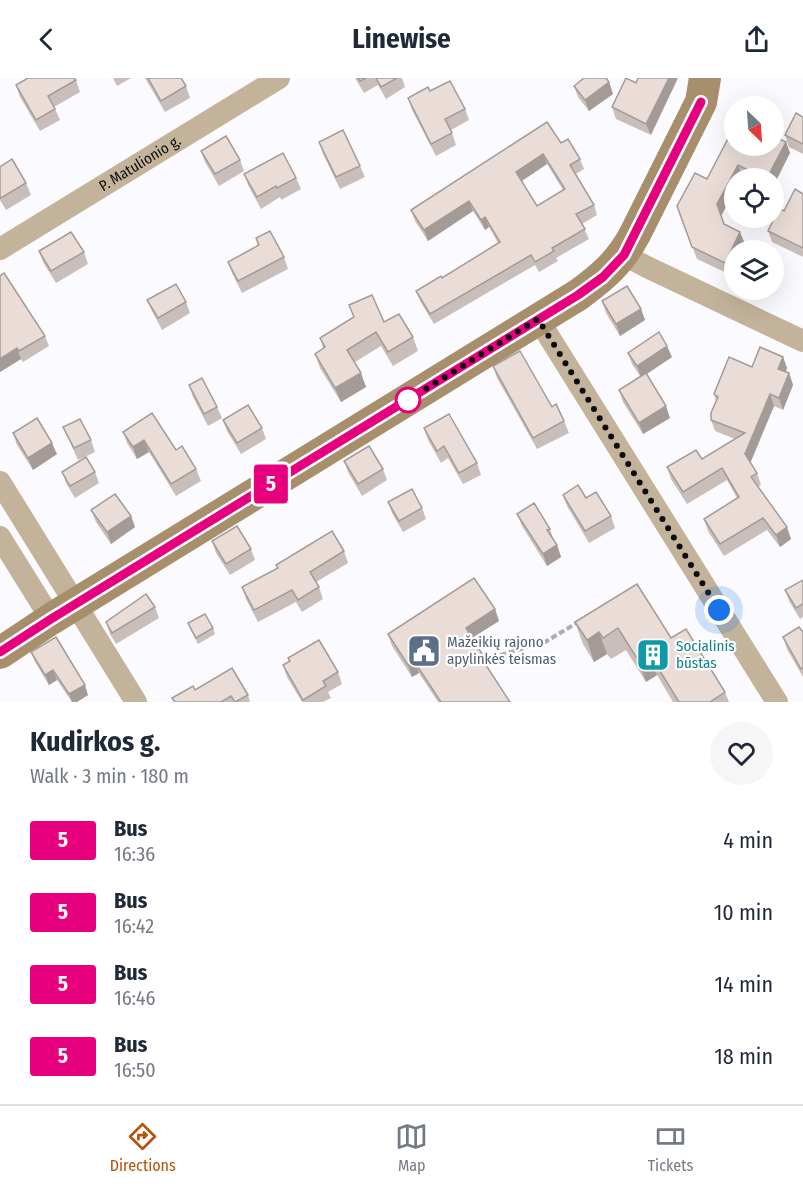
<!DOCTYPE html>
<meta charset="utf-8">
<style>
:root{--surface:#fff;--page:#f6f6f7;--text:#1f2937;--muted:#747a83;--line:#e0e1e3;--accent:#b45309}
body{margin:0;font-family:"Fira Sans Condensed",sans-serif;background:var(--page);color:var(--text);height:100vh;display:flex;flex-direction:column;font-size:22px;white-space:nowrap}
*{box-sizing:border-box;margin:0}
p{font-size:20px;color:var(--muted)}
.icon{flex:none;width:33px;height:33px;fill:none;stroke:currentColor;stroke-width:2;stroke-linecap:round;stroke-linejoin:round}
.map{position:relative;height:624px;overflow:hidden}
.drawer{display:flex;flex-direction:column;background:var(--surface);flex:1}
.drawer>*{flex:none}
.badge{padding:0 12px;border-radius:4px;font-size:21px;line-height:39px}
.needle{width:39px;rotate:155deg}
.controls{position:absolute;left:724px;top:18px;display:grid;gap:12px}
.controls a{display:grid;place-items:center;width:60px;height:60px;border-radius:50%;background:var(--surface);box-shadow:0 6px 24px #0002;font-size:30px}
.you{position:absolute;width:30px;height:30px;margin:-15px;border:4px solid #fff;border-radius:50%;background:#1a73e8;box-shadow:0 0 0 9px #1a73e833}
.map>.badge{position:absolute;translate:-50% -50%;box-shadow:0 0 0 3px #fff}
.round{display:grid;place-items:center;flex:none;width:63px;height:63px;border-radius:32px;background:var(--page)}
.overview{display:flex;align-items:center;justify-content:space-between;height:102px;padding:0 30px}
h1{font-size:28px;font-weight:700;line-height:45px}
ul{padding:0;list-style:none}
li{display:flex;align-items:center;gap:18px;height:72px;padding:0 30px}
li div{flex:1}
li b{display:block;font-size:22px}
li em{font-style:normal}
li .badge{min-width:66px;font-weight:700;text-align:center}
header{display:flex;justify-content:space-between;align-items:center;height:78px;padding:0 30px;background:var(--surface);font-size:27px;font-weight:700}
.dock{display:flex;justify-content:space-around;align-items:center;height:84px;border-top:2px solid var(--line);background:var(--surface);font-size:16px;color:var(--muted)}
.dock a{display:grid;justify-items:center;gap:3px}
.dock .on{color:var(--accent)}
.map>svg:first-child{display:block}
.lines{fill:none;stroke-linecap:round;stroke-linejoin:round}
.path{stroke:#adacb0;stroke-width:4;stroke-dasharray:6 3;stroke-linecap:butt}
.street{stroke:#c3b39b;stroke-width:22}
.secondary{stroke:#a78f6c;stroke-width:32}
.wall{fill:#c9beba;fill-rule:evenodd}
.shaded-wall{fill:#a49b97}
.building{fill:#eaddd8;stroke:#a49b97;stroke-width:1.5;fill-rule:evenodd}
.line-casing{stroke:#fff;stroke-width:14}
.line{stroke:#e6007e;stroke-width:9}
.walk{stroke:#0d0c10;stroke-width:6;stroke-dasharray:0 10.8}
.stop-dot{fill:#fff;stroke:#e6007e;stroke-width:3}
.labels{text-anchor:middle;dominant-baseline:central;stroke-width:4.5;stroke-linejoin:round;paint-order:stroke}
.street-label{font-size:15px;fill:#0d0c10;stroke:#fff}
.service-label{font-size:15px;fill:#4e5e75;stroke:#fff;text-anchor:start}
.culture-label{font-size:15px;fill:#0d838f;stroke:#fff;text-anchor:start}
</style>
<header><svg class="icon" aria-label="back" viewBox="0 0 24 24"><path d="M15 5l-7 7 7 7"/></svg>Linewise<svg class="icon" aria-label="share" viewBox="0 0 24 24"><path d="M12 15V3M7 8l5-5 5 5M5 13v7h14v-7"/></svg></header>
<div class="map">
<svg width="803" height="624" viewBox="0 0 803 624">
<rect width="100%" height="100%" fill="#fbfafe"/>
<g class="lines">
<!-- path -->
<polyline class="path" points="483,582 545,564 580,543"/>
<!-- street -->
<g class="street">
<path id="s1" d="M0 171 279 0"/>
<polyline points="624,177 647,189 803,263"/>
<polyline points="538,241 777,624"/>
<polyline points="0,404 136,624"/>
<polyline points="0,459 51,541"/>
</g>
<!-- secondary -->
<path class="secondary" d="M0 575 51 541 578 217C604 198 620 184 635 156L701 24 705 0"/>
</g>
<!-- wall -->
<g class="wall">
<polygon points="113,0 131,0 117,8"/>
<polygon points="145,0 181,0 186,8 190,20 165,34"/>
<polygon points="355,0 402,0 405,9 386,21 378,7 364,15"/>
<polygon points="76,2 80,14 54,29 60,42 40,53 20,19 16,7"/>
<polygon points="609,4 613,16 589,33 578,19 574,8"/>
<polygon points="636,5 651,57 616,41 612,29"/>
<polygon points="430,13 465,31 469,42 451,52 456,67 436,78 412,32 408,20"/>
<polygon points="803,39 803,76 789,69 785,57"/>
<polygon points="319,64 360,88 365,99 340,111 323,76"/>
<polygon points="786,64 790,75 774,100 745,100 742,99 741,100 735,100 735,112 721,138 724,147 745,166 735,172 735,185 729,196 697,181 677,128 707,101"/>
<path d="M561 65 580 81 584 91 576 96 594 127 597 137 582 146 589 161 556 180 558 183 539 194 535 187 434 246 420 223 416 213 442 200 498 165 489 149 485 152 473 133 428 163 415 143 411 132ZM547 86 563 112 537 128 522 103Z"/>
<polygon points="201,73 240,82 244,93 219,108 205,84"/>
<polygon points="0,89 26,105 31,117 6,132 0,122"/>
<polygon points="244,96 296,100 301,111 281,122 280,119 261,131 248,107"/>
<polygon points="803,116 803,179 772,164 768,153 784,133"/>
<polygon points="256,160 284,179 288,191 242,215 232,195 228,184 258,168"/>
<polygon points="39,173 84,174 88,186 56,205 43,184"/>
<polygon points="4,195 45,258 49,268 23,284 21,281 0,294"/>
<polygon points="147,222 186,224 190,235 162,252 152,233"/>
<polygon points="602,223 641,231 645,242 620,258 606,235"/>
<polygon points="349,227 413,259 418,273 393,288 381,268 355,284 366,309 341,324 320,290 315,276 323,270 320,260 354,239"/>
<polygon points="628,275 672,279 646,296 670,340 643,356 623,324 619,312 640,298 632,286"/>
<polygon points="783,279 787,290 786,294 789,295 793,307 783,332 774,328 750,385 757,395 761,407 758,409 791,461 780,469 767,452 724,478 708,453 704,441 737,420 727,402 687,426 671,401 667,389 702,381 735,361 715,353 711,342 716,323 714,316 752,289"/>
<polygon points="493,288 564,343 569,355 537,371 497,300"/>
<polygon points="189,307 217,329 222,340 208,348 193,319"/>
<polygon points="223,342 262,350 266,361 241,376 227,353"/>
<polygon points="63,349 91,362 95,374 78,382"/>
<polygon points="424,350 477,385 481,397 463,406 448,380 441,385 428,362"/>
<polygon points="123,354 176,372 196,391 201,403 176,418 149,374 137,381 127,365"/>
<polygon points="13,355 57,376 33,392 17,367"/>
<polygon points="344,383 383,391 387,402 362,418 348,394"/>
<polygon points="62,394 95,394 99,405 75,420 66,405"/>
<polygon points="563,417 586,420 611,438 615,450 589,465 567,428"/>
<polygon points="388,424 422,430 426,441 403,454 392,435"/>
<polygon points="91,432 131,438 135,449 111,466 96,444"/>
<polygon points="517,436 550,451 554,463 557,467 561,479 547,488 522,448"/>
<polygon points="212,463 251,471 255,482 230,497 216,475"/>
<polygon points="344,473 348,485 316,504 319,509 323,521 302,534 296,524 258,544 246,521 242,509 278,490 276,487"/>
<polygon points="803,502 803,539 800,541 789,523 785,512"/>
<polygon points="637,506 671,560 725,614 729,624 673,624 657,597 646,604 626,572 611,581 607,576 594,584 583,566 575,544"/>
<polygon points="155,529 159,540 116,566 110,556 106,544"/>
<polygon points="495,531 499,543 472,560 482,576 486,587 510,624 438,624 419,595 412,599 392,568 388,556"/>
<polygon points="188,545 213,550 215,556 198,566 190,551"/>
<polygon points="803,554 803,599 787,571 783,559"/>
<polygon points="31,574 88,617 77,624 72,624 57,602 49,607 35,584"/>
<polygon points="288,580 338,594 342,606 328,614 331,620 323,624 302,624 287,599 283,587 289,584"/>
<polygon points="195,612 248,617 250,624 174,624 172,620"/>
</g>
<!-- shaded-wall -->
<g class="shaded-wall">
<polygon points="669,0 678,0 651,57 646,46"/>
<polygon points="609,4 613,16 589,33 585,22"/>
<polygon points="786,64 790,75 774,107 774,100 767,100"/>
<polygon points="543,76 547,86 520,104 516,94"/>
<polygon points="738,87 742,99 741,100 735,100 735,112 721,138 717,126"/>
<polygon points="469,123 473,133 428,163 424,152"/>
<polygon points="485,139 489,149 485,152 481,142"/>
<polygon points="740,154 745,166 741,172 735,172 735,185 729,196 725,185"/>
<polygon points="641,231 645,242 620,258 616,246"/>
<polygon points="667,268 672,279 641,300 637,288"/>
<polygon points="17,270 21,281 0,294 0,281"/>
<polygon points="783,279 787,290 782,302 778,291"/>
<polygon points="361,295 366,309 341,324 335,310"/>
<polygon points="789,295 793,307 783,332 779,320"/>
<polygon points="770,316 774,328 749,388 745,376"/>
<polygon points="666,328 670,340 643,356 639,345"/>
<polygon points="144,362 149,374 137,381 133,369"/>
<polygon points="52,365 57,376 33,392 28,380"/>
<polygon points="131,438 135,449 111,466 107,454"/>
<polygon points="787,449 791,461 780,469 776,457"/>
<polygon points="557,467 561,479 547,488 543,476"/>
<polygon points="495,531 499,543 470,561 466,550"/>
<polygon points="599,554 607,576 594,584 587,562"/>
<polygon points="649,575 657,597 646,604 638,582"/>
<polygon points="414,583 419,595 412,599 408,587"/>
<polygon points="53,592 57,602 49,607 45,597"/>
<polygon points="85,607 88,617 77,624 72,624 69,616"/>
</g>
<!-- building -->
<g class="building">
<polygon points="28,0 74,0 76,2 48,18 55,31 36,42 16,7"/>
<polygon points="148,0 181,0 186,8 161,23"/>
<polygon points="358,0 366,0 360,3"/>
<polygon points="376,0 397,0 381,9"/>
<polygon points="584,0 606,0 609,4 585,22 574,8"/>
<polygon points="626,0 636,5 638,0 669,0 646,46 612,29"/>
<polygon points="450,3 465,31 445,41 452,55 431,66 408,20 428,9 430,13"/>
<polygon points="796,35 803,39 803,66 785,57"/>
<path d="M547 44 561 65 568 61 580 81 570 87 594 127 576 136 585 151 552 170 554 173 535 184 531 177 430 236 416 213 441 198 442 200 500 164 485 139 481 142 469 123 424 152 411 132ZM543 76 565 111 537 128 516 94Z"/>
<polygon points="735,47 735,68 774,68 774,58 786,64 767,100 764,100 738,87 717,126 724,146 740,154 725,185 692,169 677,128 695,95 707,101"/>
<polygon points="343,52 360,88 336,99 319,64"/>
<polygon points="226,58 240,82 215,96 201,73"/>
<polygon points="283,75 296,100 277,110 276,108 257,119 244,96"/>
<polygon points="12,81 26,105 1,120 0,118 0,89"/>
<polygon points="795,111 803,116 803,170 768,153 779,130 784,133"/>
<polygon points="270,153 284,179 238,203 228,184 259,167 256,160"/>
<polygon points="71,154 84,174 51,193 39,173"/>
<polygon points="4,195 45,258 19,273 17,270 0,281 0,198"/>
<polygon points="176,206 186,224 158,240 147,222"/>
<polygon points="627,208 641,231 616,246 602,223"/>
<polygon points="372,217 384,244 399,236 413,259 388,274 376,254 347,272 361,295 335,310 315,276 325,269 320,260 354,239 349,227"/>
<polygon points="659,254 667,268 637,288 628,275"/>
<polygon points="760,269 783,279 778,291 789,295 779,320 770,316 745,376 757,395 751,399 787,449 776,457 763,440 720,466 704,441 739,419 722,390 683,414 667,389 696,372 702,381 745,355 711,342 711,335 718,319 714,316 729,279 752,289"/>
<polygon points="520,273 552,329 556,326 564,343 533,360 493,288"/>
<polygon points="646,295 666,328 639,345 619,312"/>
<polygon points="202,300 217,329 204,336 189,307"/>
<polygon points="248,327 262,350 237,365 223,342"/>
<polygon points="152,335 176,372 182,368 196,391 171,406 144,362 133,369 123,354"/>
<polygon points="449,336 477,385 459,395 444,368 437,373 424,350"/>
<polygon points="37,340 52,365 28,380 13,355"/>
<polygon points="80,341 91,362 74,370 63,349"/>
<polygon points="369,368 383,391 358,406 344,383"/>
<polygon points="86,379 95,394 70,408 62,394"/>
<polygon points="578,407 586,420 596,414 611,438 585,453 563,417"/>
<polygon points="412,411 422,430 399,443 388,424"/>
<polygon points="115,416 131,438 107,454 91,432"/>
<polygon points="534,425 550,451 547,452 557,467 543,476 517,436"/>
<polygon points="237,448 251,471 226,486 212,463"/>
<polygon points="332,453 344,473 310,494 319,509 298,522 292,512 254,532 242,509 278,490 276,487"/>
<polygon points="474,500 495,531 466,550 482,576 480,578 510,624 441,624 414,583 408,587 388,556"/>
<polygon points="803,502 803,526 796,530 785,512"/>
<polygon points="637,506 671,560 686,551 725,614 710,624 679,624 649,575 638,582 618,550 603,560 599,554 587,562 575,544"/>
<polygon points="146,516 155,529 112,555 106,544"/>
<polygon points="205,536 213,550 196,560 188,545"/>
<polygon points="799,549 803,554 803,590 801,591 783,559"/>
<polygon points="56,559 85,607 69,616 53,592 45,597 31,574"/>
<polygon points="319,562 338,594 323,603 326,608 303,622 283,587 290,583 288,580"/>
<polygon points="232,590 248,617 235,624 231,618 221,624 175,624 172,620 193,608 195,612"/>
</g>
<g class="lines">
<!-- line casing -->
<g class="line-casing">
<polyline id="line" points="0,574 51,541 578,217 603,199 624,177 701,24"/>
</g>
<!-- line -->
<use href="#line" class="line"/>
<!-- walk -->
<polyline class="walk" points="408,322 538,241 719,532"/>
</g>
<!-- icons -->
<defs>
<g id="civic-square" transform="scale(1.725)"><rect x="-9" y="-9" width="18" height="18" rx="4" fill="#5c6f8a" stroke="#fff"/><path d="M-.6-6.5H3V-4.5H.6V-3L4-1V1h2V6H-6V1h2V-1L-.6-3ZM-1.2 2.5V6h2.4V2.5Z" fill="#fff"/></g>
<g id="building-square" transform="scale(1.725)"><rect x="-9" y="-9" width="18" height="18" rx="4" fill="#0f9aa8" stroke="#fff"/><path d="M-4-6H4V6H1V3H-1V6H-4ZM-2.5-4.3h1.7v1.8h-1.7ZM.8-4.3h1.7v1.8H.8ZM-2.5-1h1.7V.8h-1.7ZM.8-1h1.7V.8H.8Z" fill="#fff"/></g>
</defs>
<g fill-rule="evenodd">
<use href="#civic-square" x="424" y="573"/>
<use href="#building-square" x="653" y="577"/>
</g>
<!-- markers -->
<circle class="stop-dot" cx="408" cy="322" r="12"/>
<g class="labels">
<!-- street labels -->
<g class="street-label">
<text stroke="none"><textPath href="#s1" startOffset="164">P. Matulionio g.</textPath></text>
</g>
<!-- service labels -->
<g class="service-label">
<text x="447" y="564">Mažeikių rajono<tspan x="447" dy="17">apylinkės teismas</tspan></text>
</g>
<!-- culture labels -->
<g class="culture-label">
<text x="676" y="568">Socialinis<tspan x="676" dy="17">būstas</tspan></text>
</g>
</g>
</svg>
<div class="controls">
<a><svg class="needle" viewBox="-14 -14 28 28"><path d="M0-13l5 13h-10z" fill="#e53935"/><path d="M0 13l5-13h-10z" fill="#747a83"/></svg></a>
<a><svg class="icon" aria-label="locate" viewBox="0 0 24 24"><circle cx="12" cy="12" r="6"/><path d="M12 2v4M12 18v4M2 12h4M18 12h4"/></svg></a>
<a><svg class="icon" aria-label="layers" viewBox="0 0 24 24"><path d="M12 4l9 5-9 5-9-5zM3 14l9 5 9-5"/></svg></a>
</div>
<div class="you" style="left:719px;top:532px"></div>
<b class="badge" style="left:271px;top:406px;background:#e6007e;color:#fff">5</b>
</div>
<section class="drawer">
<div class="overview"><div><h1>Kudirkos g.</h1><p>Walk · 3 min · 180 m</p></div><a class="round"><svg class="icon" aria-label="heart" viewBox="0 0 24 24"><path d="M12 20l-8-8c-3-5 5-10 8-4 3-6 11-1 8 4z"/></svg></a></div>
<ul>
<li><span class="badge" style="background:#e6007e;color:#fff">5</span><div><b>Bus</b><p>16:36</p></div><em>4 min</em></li>
<li><span class="badge" style="background:#e6007e;color:#fff">5</span><div><b>Bus</b><p>16:42</p></div><em>10 min</em></li>
<li><span class="badge" style="background:#e6007e;color:#fff">5</span><div><b>Bus</b><p>16:46</p></div><em>14 min</em></li>
<li><span class="badge" style="background:#e6007e;color:#fff">5</span><div><b>Bus</b><p>16:50</p></div><em>18 min</em></li>
</ul>
</section>
<nav class="dock">
<a class="on"><svg class="icon" aria-label="directions" viewBox="0 0 24 24"><path d="M12 3l9 9-9 9-9-9zM9 14v-3h6M13 9l2 2-2 2"/></svg>Directions</a>
<a><svg class="icon" aria-label="map" viewBox="0 0 24 24"><path d="M3 6l6-2 6 2 6-2v14l-6 2-6-2-6 2zM9 4v14M15 6v14"/></svg>Map</a>
<a><svg class="icon" aria-label="tickets" viewBox="0 0 24 24"><path d="M3 7h18v10H3zM15 7v10"/></svg>Tickets</a>
</nav>
